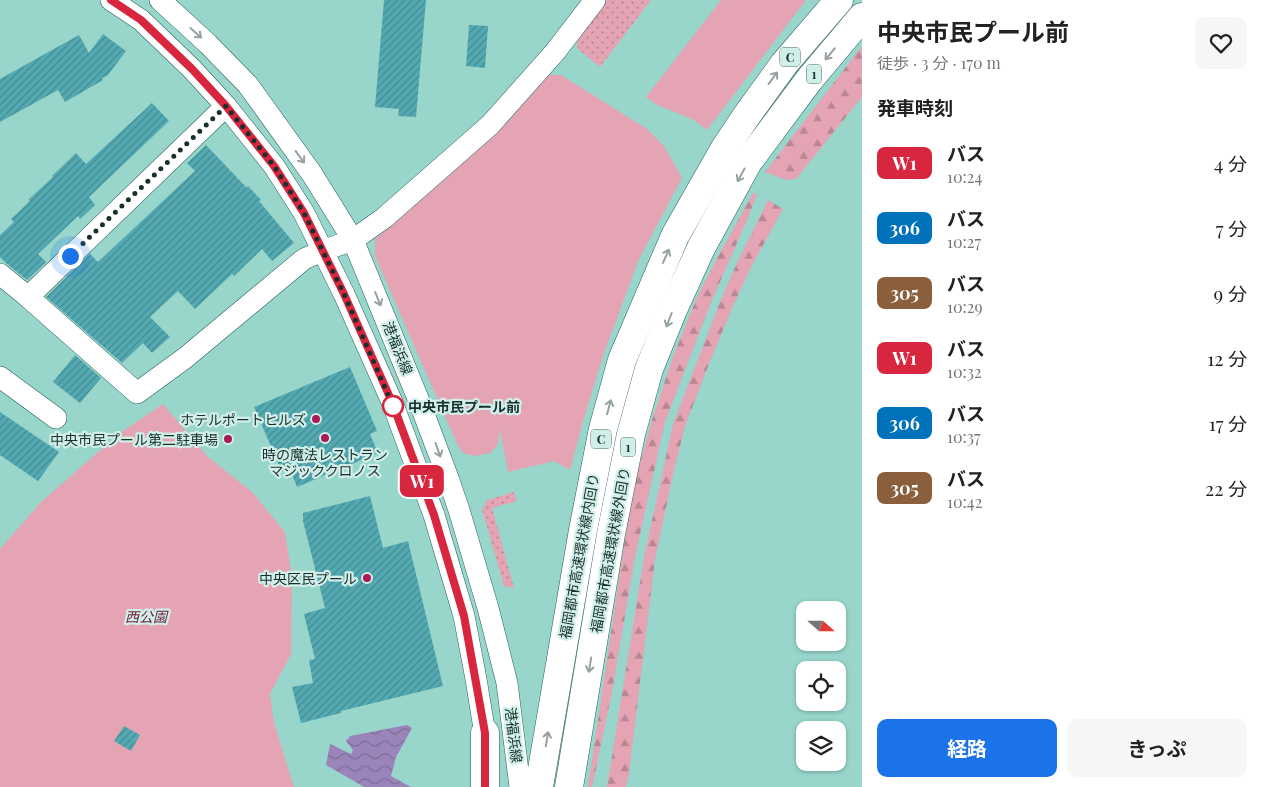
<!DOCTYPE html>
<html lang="ja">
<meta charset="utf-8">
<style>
:root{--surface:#fff;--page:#f6f6f6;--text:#222;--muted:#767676;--accent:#1a73e8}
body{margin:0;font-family:"Playfair Display","Noto Sans JP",serif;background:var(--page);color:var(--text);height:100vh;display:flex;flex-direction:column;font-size:19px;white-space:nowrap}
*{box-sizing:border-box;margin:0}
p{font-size:16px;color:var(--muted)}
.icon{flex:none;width:28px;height:28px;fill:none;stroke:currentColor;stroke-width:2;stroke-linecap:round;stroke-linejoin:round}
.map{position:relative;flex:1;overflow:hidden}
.panel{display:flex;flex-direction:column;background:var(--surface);width:400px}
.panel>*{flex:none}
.badge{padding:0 10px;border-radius:8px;font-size:18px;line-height:32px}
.needle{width:32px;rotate:111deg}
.fabs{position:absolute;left:796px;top:601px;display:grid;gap:10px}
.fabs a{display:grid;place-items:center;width:50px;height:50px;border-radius:10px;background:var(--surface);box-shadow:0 1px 4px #0004;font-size:25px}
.you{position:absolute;width:25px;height:25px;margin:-12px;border:4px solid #fff;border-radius:50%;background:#1a73e8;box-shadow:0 0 0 8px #1a73e833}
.map>.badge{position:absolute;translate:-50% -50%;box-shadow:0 0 0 2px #fff}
h2{padding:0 15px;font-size:19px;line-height:45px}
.round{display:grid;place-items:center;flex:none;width:52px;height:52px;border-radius:10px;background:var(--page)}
.overview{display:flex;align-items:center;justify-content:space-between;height:85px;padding:0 15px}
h1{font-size:24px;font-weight:700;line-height:38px}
.button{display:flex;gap:10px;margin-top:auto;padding:10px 15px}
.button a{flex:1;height:58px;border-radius:10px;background:var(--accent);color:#fff;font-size:20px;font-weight:700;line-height:58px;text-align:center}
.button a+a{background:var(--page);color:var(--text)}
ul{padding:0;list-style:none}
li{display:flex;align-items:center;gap:15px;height:65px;padding:0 15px}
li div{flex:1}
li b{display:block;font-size:19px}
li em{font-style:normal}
li .badge{min-width:55px;font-weight:700;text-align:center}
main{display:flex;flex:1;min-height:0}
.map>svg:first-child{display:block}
.grass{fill:url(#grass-dots)}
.forest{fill:url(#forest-firs)}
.park{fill:#e5a4b3}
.water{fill:url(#water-waves)}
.building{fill:url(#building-hatch)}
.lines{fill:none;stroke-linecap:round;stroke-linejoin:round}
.minor-casing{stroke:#256159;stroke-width:22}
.highway-casing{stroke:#256159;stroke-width:29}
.minor{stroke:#fff;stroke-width:21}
.highway{stroke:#fff;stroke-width:28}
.oneway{stroke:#97a2a0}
.line-casing{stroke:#fff;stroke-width:11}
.line{stroke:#d7263d;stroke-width:8}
.walk{stroke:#18302d;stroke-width:5;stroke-dasharray:0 9}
.stop-dot{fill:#fff;stroke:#d7263d;stroke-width:2.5}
.poi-dot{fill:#aa1a55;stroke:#d1eee9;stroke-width:2}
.labels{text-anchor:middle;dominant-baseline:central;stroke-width:4.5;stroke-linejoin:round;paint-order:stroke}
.shield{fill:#d1eee9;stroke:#506965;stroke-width:1}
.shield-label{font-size:12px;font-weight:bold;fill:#18302d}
.street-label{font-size:14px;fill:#18302d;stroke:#d1eee9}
.stop-label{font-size:14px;font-weight:bold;fill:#18302d;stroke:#d1eee9;text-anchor:start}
.poi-label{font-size:14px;fill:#18302d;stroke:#d1eee9;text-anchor:end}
.park-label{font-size:14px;font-style:italic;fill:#6b1c38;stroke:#d1eee9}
</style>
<main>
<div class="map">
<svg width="862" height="787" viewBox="0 0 862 787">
<defs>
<pattern id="grass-dots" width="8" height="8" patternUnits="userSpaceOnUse" patternTransform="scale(1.25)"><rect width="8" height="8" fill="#e5a4b3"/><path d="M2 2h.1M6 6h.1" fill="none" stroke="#b98692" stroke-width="1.8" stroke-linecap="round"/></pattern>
<pattern id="forest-firs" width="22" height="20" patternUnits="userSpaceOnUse" patternTransform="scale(1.25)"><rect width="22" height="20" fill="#e5a4b3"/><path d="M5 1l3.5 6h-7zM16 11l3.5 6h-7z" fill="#b98692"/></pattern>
<pattern id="water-waves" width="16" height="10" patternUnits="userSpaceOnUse" patternTransform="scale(1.25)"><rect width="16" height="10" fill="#9b84ba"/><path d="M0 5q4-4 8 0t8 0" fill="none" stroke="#7d6c98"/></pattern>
<pattern id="building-hatch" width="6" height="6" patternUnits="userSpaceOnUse" patternTransform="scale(1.25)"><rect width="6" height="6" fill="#54aab2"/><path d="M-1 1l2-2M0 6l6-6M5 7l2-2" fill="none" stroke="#458b91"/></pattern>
</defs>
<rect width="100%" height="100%" fill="#98d5cb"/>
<!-- grass -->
<g class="grass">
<polygon points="606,0 651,0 600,67 578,49 576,39"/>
<polygon points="514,492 517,501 492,508 514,588 504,586 482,510 487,500"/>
</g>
<!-- forest -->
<g class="forest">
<polygon points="862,46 862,97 796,179 786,180 765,172"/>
<polygon points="753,193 757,194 748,218 712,300 665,422 635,557 611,697 592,787 588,787 632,492 652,420 674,354 698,295 721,251"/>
<polygon points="768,200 783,209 750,269 733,306 708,366 685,426 674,470 655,559 629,774 626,787 607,787 644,557 673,424 720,302 738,261"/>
</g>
<!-- park -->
<g class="park">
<polygon points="721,0 806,0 707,130 692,119 657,105 646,97"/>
<polygon points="547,75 561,75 647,129 664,146 682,178 638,261 626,294 603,356 582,425 570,470 554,461 508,472 500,430 498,444 490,453 475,456 463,453 457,444 375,256 375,239 466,160"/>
<polygon points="163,404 208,457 252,492 285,532 292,578 291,654 270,694 274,723 294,787 0,787 0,549 41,502 120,433"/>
</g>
<!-- water -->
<polygon class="water" points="407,725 412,728 396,757 391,776 411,787 364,787 326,765 330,744 351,754 353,750 346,741 350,736"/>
<!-- building -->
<g class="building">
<polygon points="384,0 426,0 416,117 398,116 399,109 375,107"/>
<polygon points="469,25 488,26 485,68 466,66"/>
<polygon points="103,34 126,51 108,75 102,78 103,80 65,102 58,90 0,122 0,79 79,35 89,53"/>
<polygon points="152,103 169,121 89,197 95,205 80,219 78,216 38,254 46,262 27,280 6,263 0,257 0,235 14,222 11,219 30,201 28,200 53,177 52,176 76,153 86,164"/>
<polygon points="206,145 247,188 248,186 261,200 259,201 294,243 272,261 262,249 234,276 232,274 195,309 178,291 150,317 170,337 152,353 143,343 122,363 46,297 90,254 98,262 195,171 187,163"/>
<polygon points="75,355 101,378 80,403 53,382"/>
<polygon points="350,367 377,431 370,434 378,453 297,487 290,469 282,472 254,407"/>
<polygon points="0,412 59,452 38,481 0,455"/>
<polygon points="370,496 383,548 408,541 443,686 341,711 341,713 301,723 292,687 313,683 309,660 315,659 304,614 325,608 303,521 303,513"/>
<polygon points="124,726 140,735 131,751 114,741"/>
</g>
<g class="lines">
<!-- minor casing -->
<g class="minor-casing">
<g id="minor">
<polyline points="111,0 141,20 192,69 226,106 274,166 304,213 344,294 392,402 434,515 464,616 476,679 487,747"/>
<polyline points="160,0 208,44 248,85 312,174 353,240 419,401 448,478 459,510 488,608 507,683 520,787"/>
<polyline points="0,274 28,297 137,393 185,358 304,259 322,251 353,240 384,218 490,125 555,52 595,0"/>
<polyline points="28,297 226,106"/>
<polyline points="0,377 56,418"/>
</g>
</g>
<!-- highway casing -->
<g class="highway-casing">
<g id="highway">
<polyline points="485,733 485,787"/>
<polyline points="539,787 583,530 603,429 622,360 675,236 725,148 745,118 784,64 839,0"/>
<polyline points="569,787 611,534 631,434 649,369 672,312 701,248 748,162 809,80 862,17"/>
</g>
</g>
<!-- minor -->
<use href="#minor" class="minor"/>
<!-- highway -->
<use href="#highway" class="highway"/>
</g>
<!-- one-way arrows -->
<defs><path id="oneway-shaft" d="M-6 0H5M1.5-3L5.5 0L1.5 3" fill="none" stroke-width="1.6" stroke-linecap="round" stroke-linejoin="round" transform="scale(1.25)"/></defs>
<g class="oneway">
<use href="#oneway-shaft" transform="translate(196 33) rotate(42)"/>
<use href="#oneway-shaft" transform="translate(830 54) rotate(130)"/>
<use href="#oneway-shaft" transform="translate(773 78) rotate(-54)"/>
<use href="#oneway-shaft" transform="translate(300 157) rotate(54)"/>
<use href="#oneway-shaft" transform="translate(741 175) rotate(119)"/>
<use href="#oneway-shaft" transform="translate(666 256) rotate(-66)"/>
<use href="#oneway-shaft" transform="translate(378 299) rotate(68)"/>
<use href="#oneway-shaft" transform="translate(669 320) rotate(111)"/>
<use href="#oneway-shaft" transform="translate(609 407) rotate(-75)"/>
<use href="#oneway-shaft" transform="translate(438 450) rotate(70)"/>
<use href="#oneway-shaft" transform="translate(590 665) rotate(99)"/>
<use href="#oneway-shaft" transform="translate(547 739) rotate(-81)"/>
</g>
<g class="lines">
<!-- line casing -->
<g class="line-casing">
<polyline id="line" points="111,0 141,20 192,69 226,106 274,166 304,213 344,294 392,402 434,515 464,616 485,733 485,787"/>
</g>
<!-- line -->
<use href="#line" class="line"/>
<!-- walk -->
<polyline class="walk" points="70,256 226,106 274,166 304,213 344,294 393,406"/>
</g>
<!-- markers -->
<circle class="stop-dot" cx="393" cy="406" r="10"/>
<g class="poi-dot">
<circle cx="316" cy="419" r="5"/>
<circle cx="325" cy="438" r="5"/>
<circle cx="228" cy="439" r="5"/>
<circle cx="367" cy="578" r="5"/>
</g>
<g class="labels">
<!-- shield labels -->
<g class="shield">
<rect x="780" y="47.5" width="20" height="19" rx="4"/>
<rect x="806.5" y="64.5" width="15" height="19" rx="4"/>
<rect x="591" y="429.5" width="20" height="19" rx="4"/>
<rect x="620.5" y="437.5" width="15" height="19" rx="4"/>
</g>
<g class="shield-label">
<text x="790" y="57">C</text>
<text x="814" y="74">1</text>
<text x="601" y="439">C</text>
<text x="628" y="447">1</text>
</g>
<!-- street labels -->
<g class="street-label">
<text transform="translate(398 348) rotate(68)">港福浜線</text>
<text transform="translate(610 550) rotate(-80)">福岡都市高速環状線外回り</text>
<text transform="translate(579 556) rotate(-80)">福岡都市高速環状線内回り</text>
<text transform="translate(514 735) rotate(83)">港福浜線</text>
</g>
<!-- stop labels -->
<g class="stop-label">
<text x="408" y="406">中央市民プール前</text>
</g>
<!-- poi labels -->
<g class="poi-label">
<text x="306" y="419">ホテルポートヒルズ</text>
<text x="218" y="439">中央市民プール第二駐車場</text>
<text x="325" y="454" text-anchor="middle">時の魔法レストラン<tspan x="325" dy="16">マジッククロノス</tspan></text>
<text x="357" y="578">中央区民プール</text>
</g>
<!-- park labels -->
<g class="park-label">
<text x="146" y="616">西公園</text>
</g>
</g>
</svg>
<div class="fabs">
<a><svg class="needle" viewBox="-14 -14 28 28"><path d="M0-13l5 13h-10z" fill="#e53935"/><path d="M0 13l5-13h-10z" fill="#767676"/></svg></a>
<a><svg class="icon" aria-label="locate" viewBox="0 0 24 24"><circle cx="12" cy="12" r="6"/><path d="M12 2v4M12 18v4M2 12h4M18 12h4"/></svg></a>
<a><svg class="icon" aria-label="layers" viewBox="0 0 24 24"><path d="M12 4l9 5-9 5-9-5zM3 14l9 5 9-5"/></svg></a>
</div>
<div class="you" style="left:70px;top:256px"></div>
<b class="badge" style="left:422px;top:481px;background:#d7263d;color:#fff">W1</b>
</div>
<section class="panel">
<div class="overview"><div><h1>中央市民プール前</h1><p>徒歩 · 3 分 · 170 m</p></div><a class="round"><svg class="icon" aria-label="heart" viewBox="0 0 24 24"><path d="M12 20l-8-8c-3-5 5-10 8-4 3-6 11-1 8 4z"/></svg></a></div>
<h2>発車時刻</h2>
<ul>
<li><span class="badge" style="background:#d7263d;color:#fff">W1</span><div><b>バス</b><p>10:24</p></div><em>4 分</em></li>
<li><span class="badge" style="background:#0072bc;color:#fff">306</span><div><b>バス</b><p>10:27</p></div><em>7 分</em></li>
<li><span class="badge" style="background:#8b5e3c;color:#fff">305</span><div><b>バス</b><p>10:29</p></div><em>9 分</em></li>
<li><span class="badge" style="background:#d7263d;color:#fff">W1</span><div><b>バス</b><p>10:32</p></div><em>12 分</em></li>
<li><span class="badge" style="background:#0072bc;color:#fff">306</span><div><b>バス</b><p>10:37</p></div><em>17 分</em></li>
<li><span class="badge" style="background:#8b5e3c;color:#fff">305</span><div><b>バス</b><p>10:42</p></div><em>22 分</em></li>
</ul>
<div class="button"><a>経路</a><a>きっぷ</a></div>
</section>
</main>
